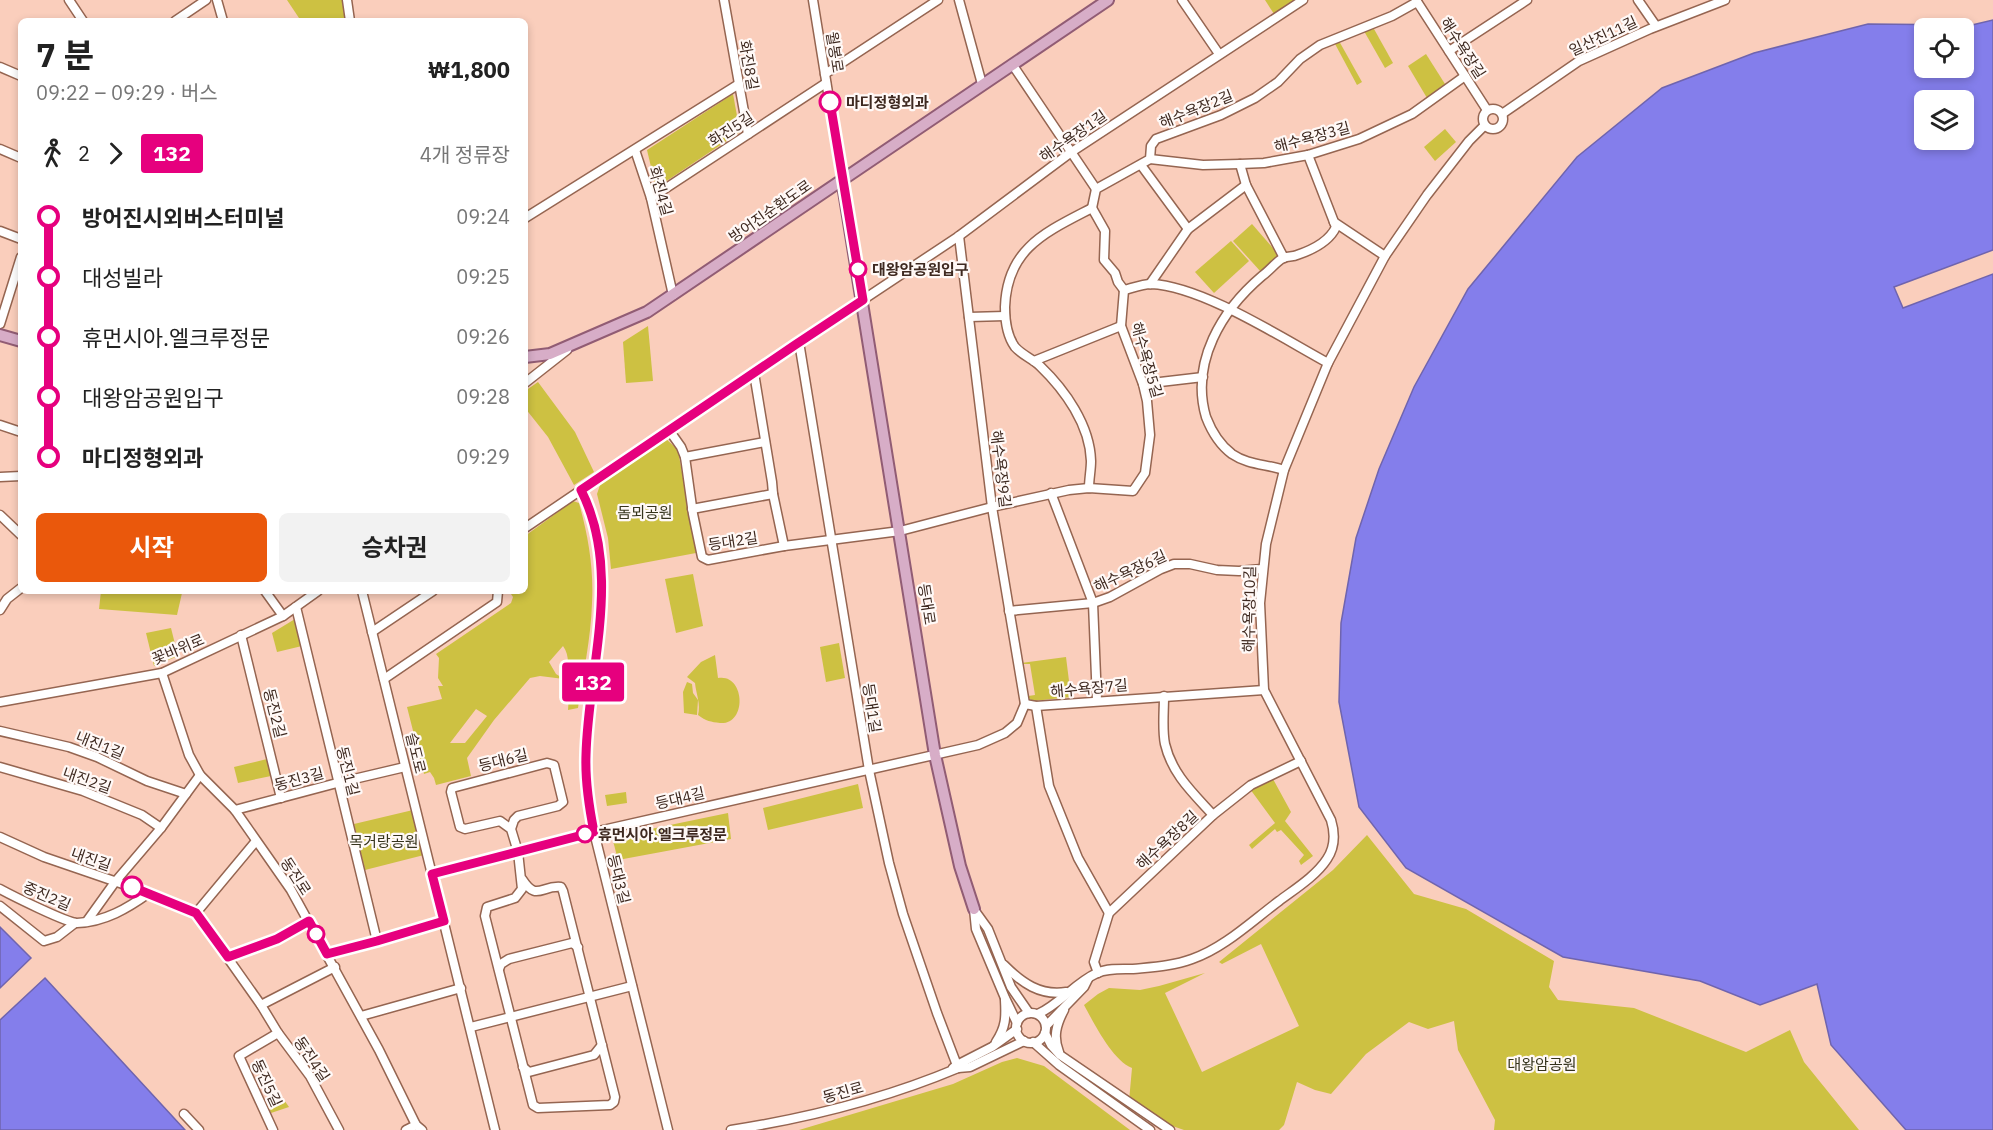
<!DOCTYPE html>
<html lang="ko">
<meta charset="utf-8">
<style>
:root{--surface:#fff;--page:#f2f2f2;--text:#222;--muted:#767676;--accent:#ea580c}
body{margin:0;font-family:"IBM Plex Sans","Noto Sans KR",sans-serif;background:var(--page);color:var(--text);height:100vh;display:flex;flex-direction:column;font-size:22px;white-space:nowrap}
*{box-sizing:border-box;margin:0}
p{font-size:20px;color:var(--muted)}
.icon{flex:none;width:33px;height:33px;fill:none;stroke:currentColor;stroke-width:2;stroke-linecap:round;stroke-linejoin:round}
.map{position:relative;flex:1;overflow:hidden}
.sheet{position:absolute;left:18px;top:18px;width:510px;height:576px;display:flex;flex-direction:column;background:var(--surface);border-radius:9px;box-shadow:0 3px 9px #0003}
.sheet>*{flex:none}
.badge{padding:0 12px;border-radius:4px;font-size:21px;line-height:39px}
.fabs{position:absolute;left:1914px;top:18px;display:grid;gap:12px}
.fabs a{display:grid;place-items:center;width:60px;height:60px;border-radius:9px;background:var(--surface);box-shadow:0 3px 9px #0003;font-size:30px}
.map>.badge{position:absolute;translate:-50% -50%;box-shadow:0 0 0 3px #fff}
.legs{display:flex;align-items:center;gap:9px;height:66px;padding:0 18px;font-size:20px}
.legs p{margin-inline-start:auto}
.headline{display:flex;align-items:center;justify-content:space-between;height:102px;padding:0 18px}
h1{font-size:33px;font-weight:700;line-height:45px}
.button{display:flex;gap:12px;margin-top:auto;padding:12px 18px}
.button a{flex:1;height:69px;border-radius:9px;background:var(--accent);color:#fff;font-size:24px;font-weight:700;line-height:69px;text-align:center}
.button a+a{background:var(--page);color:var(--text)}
ul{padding:0 18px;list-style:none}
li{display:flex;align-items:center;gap:21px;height:60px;font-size:22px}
li i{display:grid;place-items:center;width:9px;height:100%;margin:0 8px;background:currentColor}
li i::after{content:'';width:15px;height:15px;margin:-8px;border:4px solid;border-radius:50%;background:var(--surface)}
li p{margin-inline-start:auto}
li:first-child i{background:linear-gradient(#0000 50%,currentColor 0)}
li:last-child i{background:linear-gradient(currentColor 50%,#0000 0)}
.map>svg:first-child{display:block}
.green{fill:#cdc142;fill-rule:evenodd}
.water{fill:#847eeb;stroke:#6f64ae;stroke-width:1.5;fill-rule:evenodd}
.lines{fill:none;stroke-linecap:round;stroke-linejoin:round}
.minor-casing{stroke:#956551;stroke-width:11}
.major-casing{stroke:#915c74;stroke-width:14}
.minor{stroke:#fff;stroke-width:8}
.major{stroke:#d7adc7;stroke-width:10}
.line-1-casing{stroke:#fff;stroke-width:14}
.line-1{stroke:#e6007e;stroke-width:9}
.stop-1-dot{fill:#fff;stroke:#e6007e;stroke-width:3}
.labels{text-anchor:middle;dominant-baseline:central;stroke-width:4.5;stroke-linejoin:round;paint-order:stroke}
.street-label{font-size:15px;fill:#3e2920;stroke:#fff9f7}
.stop-label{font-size:15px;font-weight:bold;fill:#3e2920;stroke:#fff9f7;text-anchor:start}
.park-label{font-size:15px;fill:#36341d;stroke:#fff9f7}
</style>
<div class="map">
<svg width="1993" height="1130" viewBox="0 0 1993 1130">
<rect width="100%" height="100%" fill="#facebc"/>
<!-- green -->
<g class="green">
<polygon points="287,0 342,0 345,21 301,21"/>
<polygon points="1265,0 1296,0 1274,14"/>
<polygon points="1374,29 1393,63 1385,68 1364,31"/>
<polygon points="1339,41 1362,82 1357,85 1334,42"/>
<polygon points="1426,54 1445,84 1427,98 1408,66"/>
<polygon points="733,94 740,132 656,188 647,150"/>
<polygon points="1445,129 1456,142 1435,161 1424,147"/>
<polygon points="1252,224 1278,254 1278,257 1261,272 1233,241"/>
<polygon points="1231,241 1249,261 1214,293 1195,272"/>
<polygon points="648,326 653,381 626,383 623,342"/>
<polygon points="538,382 575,432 594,472 574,485 548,437 525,408 525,391"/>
<polygon points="664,437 678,450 696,553 611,569 608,538 597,494 601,482"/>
<path d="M573 501 579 503C588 535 594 569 592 603 591 638 583 674 578 708L568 710 570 682 566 675C569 665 569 654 563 646L549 662 556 674 564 679 540 676 530 678 494 720 467 758 471 776 436 785 434 778 430 772 424 774 407 707 442 699 438 686H443L438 678 439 658 436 654 511 603 513 597 509 591H525V536ZM476 709 487 716 465 743H450Z"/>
<polygon points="693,574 703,626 676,633 665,579"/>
<polygon points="101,591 182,591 182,593 177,615 99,609"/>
<polygon points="295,619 302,646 277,652 272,633"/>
<polygon points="171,628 178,656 154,666 146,633"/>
<polygon points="839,643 845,678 826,682 820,647"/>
<path d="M715 655 718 678C745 673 748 725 720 723 711 722 706 721 698 715 701 704 696 694 695 683L687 677 701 662Z"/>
<path d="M1066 657 1071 697 1033 701 1027 697 1021 663ZM1022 664H1030L1035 695 1028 696Z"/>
<polygon points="687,682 692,684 693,693 698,700 697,715 684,713 683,692"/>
<polygon points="267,759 271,776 238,783 234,767"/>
<polygon points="1273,779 1291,812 1285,821 1313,856 1301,865 1299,861 1304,855 1281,830 1277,832 1275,829 1252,849 1249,845 1275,823 1250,789"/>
<polygon points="858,784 863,808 768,830 763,808"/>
<polygon points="626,792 627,803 607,806 605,795"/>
<polygon points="413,810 424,855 365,870 354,824"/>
<polygon points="728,813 731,839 618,860 612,837"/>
<path d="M1367 835 1414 894 1466 909 1554 961 1549 987 1558 1000 1634 1008 1746 1052 1790 1030 1804 1062 1859 1130H1494L1495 1120 1458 1050 1454 1021 1428 1029 1409 1022 1366 1054 1331 1094 1315 1090 1297 1082 1284 1125 1279 1130H1184L1155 1120 1129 1101 1132 1068C1112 1060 1094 1023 1084 1005L1098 994 1109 988 1140 990 1159 986 1205 973 1165 993 1202 1072 1299 1026 1261 944 1222 964 1219 962 1333 870Z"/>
<polygon points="1017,1058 1044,1066 1130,1130 799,1130 953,1084 1002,1062"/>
<polygon points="282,1097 289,1107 271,1113 267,1103"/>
</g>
<!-- water -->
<g class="water">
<path d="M1993 20V250L1894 287 1903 308 1993 274V1130H1906L1831 1045 1817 984 1760 1005 1700 981 1563 957 1406 868 1359 807 1339 702 1341 623 1356 538 1379 469 1414 387 1468 289 1577 157 1662 88 1754 53 1868 24 1972 25ZM1924 28H1964V68H1924ZM1924 100H1964V140H1924Z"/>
<polygon points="0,927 31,958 0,988"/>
<polygon points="45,978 185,1130 0,1130 0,1020"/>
</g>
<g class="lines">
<!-- minor casing -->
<g class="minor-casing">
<g id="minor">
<polyline points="69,0 83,21"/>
<polyline points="217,0 223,21"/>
<polyline points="347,0 350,21"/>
<polyline points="724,0 748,134"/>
<polyline points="813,0 842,179"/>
<polyline points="959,0 982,84"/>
<polyline points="1182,0 1219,54"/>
<polyline points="1416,0 1487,110"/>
<polyline points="1638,0 1656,26"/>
<polyline points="175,21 206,0"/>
<polyline points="1449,51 1527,0"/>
<polyline points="1012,64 1096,189"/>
<polyline points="0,67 21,76"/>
<polyline points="825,74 938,0"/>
<circle cx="1493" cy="119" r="10"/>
<polyline points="1502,114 1579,61 1650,29 1725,0"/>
<polyline points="0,149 21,158"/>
<polyline points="635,150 651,198 673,295"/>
<polyline points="1308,155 1334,222 1385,256"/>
<polyline points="1150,159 1203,165 1240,164 1264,163 1308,155 1359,139 1412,114 1465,76"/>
<polyline points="1240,164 1246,185 1284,258"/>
<polyline points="1141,165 1188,229"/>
<polyline points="651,198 826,83"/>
<polyline points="1092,208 1096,189 1150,159 1151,146 1156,139 1221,115 1255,98 1278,82 1300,59 1320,45 1392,16 1417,2"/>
<polyline points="1092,208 1105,231 1104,260 1115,273 1118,282 1124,290"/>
<polyline points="525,218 739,84"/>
<polyline points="0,231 21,239"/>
<polyline points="959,236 992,507 1025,704"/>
<polyline points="1150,284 1188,229 1246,185"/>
<path d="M1124 290C1132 288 1143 284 1151 284 1202 286 1282 338 1328 363"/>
<polyline points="969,317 1005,316"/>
<polyline points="0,324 21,257"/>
<polyline points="799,342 869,770 889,863 903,914 937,1013 958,1068"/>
<polyline points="1034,361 1121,326"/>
<polyline points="754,373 772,482 773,494 784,546"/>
<polyline points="525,383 567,350"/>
<polyline points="1143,384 1203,377"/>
<polyline points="0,425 21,432"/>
<polyline points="669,430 681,447 685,457 693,514 702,557 708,560 784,546 900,531 992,507 1069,490 1089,488 1133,491 1145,473 1150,435 1147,401 1143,384 1121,326 1124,290"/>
<polyline points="685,457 765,442"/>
<path d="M1284 470C1266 464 1248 465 1232 454 1220 445 1211 430 1206 417 1190 362 1222 310 1262 276 1269 271 1276 262 1283 258 1287 256 1293 257 1297 255 1312 250 1329 242 1336 227L1334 222"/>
<polyline points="0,477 21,476"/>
<path d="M1089 488C1089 479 1091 470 1091 461 1090 425 1065 390 1040 366 1033 359 1022 355 1015 347 1007 336 1005 321 1005 307 1007 248 1046 232 1092 208"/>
<path d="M581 490C623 572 588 668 586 755 585 781 589 807 594 832L668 1130"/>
<polyline points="1051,493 1093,603 1097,701"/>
<polyline points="692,509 773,494"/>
<polyline points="0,515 21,535"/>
<polyline points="525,528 795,345 959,236 1070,153 1303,0"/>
<polyline points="265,591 283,616"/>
<polyline points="362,591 495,1130"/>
<polyline points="296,607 377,941"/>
<polyline points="0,610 7,599 21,588"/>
<polyline points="1009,611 1093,603 1110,597 1161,569 1174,564 1190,564 1217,570 1239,571 1262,569"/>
<polyline points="372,632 433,591"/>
<polyline points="241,635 281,798"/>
<polyline points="162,673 189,755 200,775 235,810 291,890 379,1050 416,1125 422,1130"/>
<polyline points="384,679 497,602 498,591"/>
<path d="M1164 696C1164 712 1162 730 1165 744 1172 774 1193 793 1213 815"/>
<polyline points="0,702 162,673 283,616 318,591"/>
<polyline points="1036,706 1049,786 1078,858 1109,913"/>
<polyline points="0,731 69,747 97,757 147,781 186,794"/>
<polyline points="0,767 83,791 142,815 161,828"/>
<polyline points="235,810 337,783 405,767"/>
<path d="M511 829 500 821 465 829 460 827 451 792 452 788 547 763 554 765 563 802 558 806 518 816 514 820 511 829 518 852 522 889 515 898 487 907 485 916 533 1105 538 1108 610 1105 614 1102 615 1097 563 891 561 887C541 885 537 902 522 879"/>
<polyline points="0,837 44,857 149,893 196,913 261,1005 278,1033 310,1076 339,1130"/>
<polyline points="432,874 594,832 978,745 1005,733 1017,723 1025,704 1036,706 1264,690"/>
<path d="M0 889C11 895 67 923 77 923 105 922 128 908 149 893"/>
<polyline points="0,906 44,941 57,937 75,923"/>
<polyline points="974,909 976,929 1005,998 1017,1023"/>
<polyline points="975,911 988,929 1011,987 1029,1013"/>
<polyline points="196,913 256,841"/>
<polyline points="87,921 115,882 161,828 200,775"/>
<polyline points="327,953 377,941 444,921"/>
<polyline points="228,957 277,939 309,921"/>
<path d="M1004 965C1022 983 1040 996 1066 992"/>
<polyline points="499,969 501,964 509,959 572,943 578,947"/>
<polyline points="1098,973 1094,962 1109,913 1213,815 1251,785 1301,761"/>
<polyline points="261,1005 335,967"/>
<circle cx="1031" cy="1028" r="15"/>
<path d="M1038 1014C1060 1004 1075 983 1097 973 1108 968 1122 969 1133 969 1153 967 1173 966 1192 959 1224 948 1252 921 1279 901 1295 889 1316 876 1327 859 1335 847 1335 833 1331 820L1264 690 1260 603 1266 544 1284 470 1328 363 1385 256 1427 195 1469 141 1485 125"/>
<polyline points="361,1016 461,988"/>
<polyline points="1046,1026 1084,987 1088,979"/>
<polyline points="471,1027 632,986"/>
<polyline points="1045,1033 1051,1045 1060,1055 1170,1130"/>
<path d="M996 1042C1006 1027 1006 1017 1005 1000"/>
<polyline points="1033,1042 1059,1065 1150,1130"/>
<path d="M1059 1052C1053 1037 1056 1025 1064 1010"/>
<polyline points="523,1067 529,1072 594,1055 602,1045"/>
<polyline points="953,1068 957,1065 992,1047 1017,1029"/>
<polyline points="184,1114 199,1130"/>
<polyline points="273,1130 239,1056 278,1033"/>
<polyline points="406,1130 416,1125"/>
<path d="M731 1130C808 1118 887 1098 958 1068L970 1067 1024 1041"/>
</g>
</g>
<!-- major casing -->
<g class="major-casing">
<g id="major">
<polyline points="842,179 935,755 960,866 974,909"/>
<polyline points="0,335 21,341"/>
<polyline points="525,357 550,354 647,312 1108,0"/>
</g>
</g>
<!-- minor -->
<use href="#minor" class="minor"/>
<!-- major -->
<use href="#major" class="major"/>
</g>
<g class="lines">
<!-- line-1 casing -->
<g class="line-1-casing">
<path id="line-1" d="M132 887 196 913 228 957 277 939 309 921 327 954 377 941 444 921 432 874 594 832C589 807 585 781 586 755 588 668 623 573 581 490L795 345 863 300 830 102"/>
</g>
<!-- line-1 -->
<use href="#line-1" class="line-1"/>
</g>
<!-- markers -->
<g class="stop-1-dot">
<circle cx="830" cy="102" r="10"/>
<circle cx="858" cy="269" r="8"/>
<circle cx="585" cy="834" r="8"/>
<circle cx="132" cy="887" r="10"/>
<circle cx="316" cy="934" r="8"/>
</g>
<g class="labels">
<!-- street labels -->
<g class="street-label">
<text transform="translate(1603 36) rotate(-25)">일산진11길</text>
<text transform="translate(1463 48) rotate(57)">해수욕장길</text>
<text transform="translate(835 52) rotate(81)">월봉로</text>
<text transform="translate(749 65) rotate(80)">화진8길</text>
<text transform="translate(1196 109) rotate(-22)">해수욕장2길</text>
<text transform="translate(731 129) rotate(-33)">화진5길</text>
<text transform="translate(1073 136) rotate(-35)">해수욕장1길</text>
<text transform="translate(1312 137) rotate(-15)">해수욕장3길</text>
<text transform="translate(661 191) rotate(74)">화진4길</text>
<text transform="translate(770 211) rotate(-35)">방어진순환도로</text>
<text transform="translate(1147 360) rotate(74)">해수욕장5길</text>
<text transform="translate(1001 469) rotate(83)">해수욕장9길</text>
<text transform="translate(733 541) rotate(-9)">등대2길</text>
<text transform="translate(1130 571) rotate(-25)">해수욕장6길</text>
<text transform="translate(927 604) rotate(81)">등대로</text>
<text transform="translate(1249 609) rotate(-89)">해수욕장10길</text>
<text transform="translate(178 649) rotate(-23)">꽃바위로</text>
<text transform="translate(1089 688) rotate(-5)">해수욕장7길</text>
<text transform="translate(872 708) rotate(81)">등대1길</text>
<text transform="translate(275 713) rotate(76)">동진2길</text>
<text transform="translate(100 745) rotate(22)">내진1길</text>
<text transform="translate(416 753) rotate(76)">슬도로</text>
<text transform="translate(503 760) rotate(-14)">등대6길</text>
<text transform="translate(348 771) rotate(76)">동진1길</text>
<text transform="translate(299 779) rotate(-15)">동진3길</text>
<text transform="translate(87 780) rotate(19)">내진2길</text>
<text transform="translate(680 798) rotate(-13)">등대4길</text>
<text transform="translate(1167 840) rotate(-43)">해수욕장8길</text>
<text transform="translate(91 859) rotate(19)">내진길</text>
<text transform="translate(296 876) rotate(57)">동진로</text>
<text transform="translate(619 879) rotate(76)">등대3길</text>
<text transform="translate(47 896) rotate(23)">중진2길</text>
<text transform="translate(312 1059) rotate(56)">동진4길</text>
<text transform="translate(267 1083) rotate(65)">동진5길</text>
<text transform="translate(843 1092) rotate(-16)">동진로</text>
</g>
<!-- stop labels -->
<g class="stop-label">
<text x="846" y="102">마디정형외과</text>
<text x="872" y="269">대왕암공원입구</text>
<text x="598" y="834">휴먼시아.엘크루정문</text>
</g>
<!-- park labels -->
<g class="park-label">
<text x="645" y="512">돔뫼공원</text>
<text x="384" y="841">목거랑공원</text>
<text x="1542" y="1064">대왕암공원</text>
</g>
</g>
</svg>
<div class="fabs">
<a><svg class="icon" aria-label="locate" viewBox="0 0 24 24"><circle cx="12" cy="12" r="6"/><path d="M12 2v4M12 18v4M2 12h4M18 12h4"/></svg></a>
<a><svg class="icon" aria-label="layers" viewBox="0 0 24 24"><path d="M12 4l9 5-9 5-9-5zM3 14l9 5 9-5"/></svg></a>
</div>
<b class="badge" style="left:593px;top:682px;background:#e6007e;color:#fff">132</b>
<section class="sheet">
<div class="headline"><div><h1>7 분</h1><p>09:22 – 09:29 · 버스</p></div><b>₩1,800</b></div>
<div class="legs"><svg class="icon" aria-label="walk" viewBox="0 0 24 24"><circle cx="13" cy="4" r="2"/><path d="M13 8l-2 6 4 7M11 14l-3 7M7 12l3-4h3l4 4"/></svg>2<svg class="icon" aria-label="forward" viewBox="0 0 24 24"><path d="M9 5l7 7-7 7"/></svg><b class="badge" style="background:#e6007e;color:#fff">132</b><p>4개 정류장</p></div>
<ul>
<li><i style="color:#e6007e"></i><b>방어진시외버스터미널</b><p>09:24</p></li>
<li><i style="color:#e6007e"></i><span>대성빌라</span><p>09:25</p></li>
<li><i style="color:#e6007e"></i><span>휴먼시아.엘크루정문</span><p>09:26</p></li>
<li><i style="color:#e6007e"></i><span>대왕암공원입구</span><p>09:28</p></li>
<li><i style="color:#e6007e"></i><b>마디정형외과</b><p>09:29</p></li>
</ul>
<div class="button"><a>시작</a><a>승차권</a></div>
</section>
</div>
